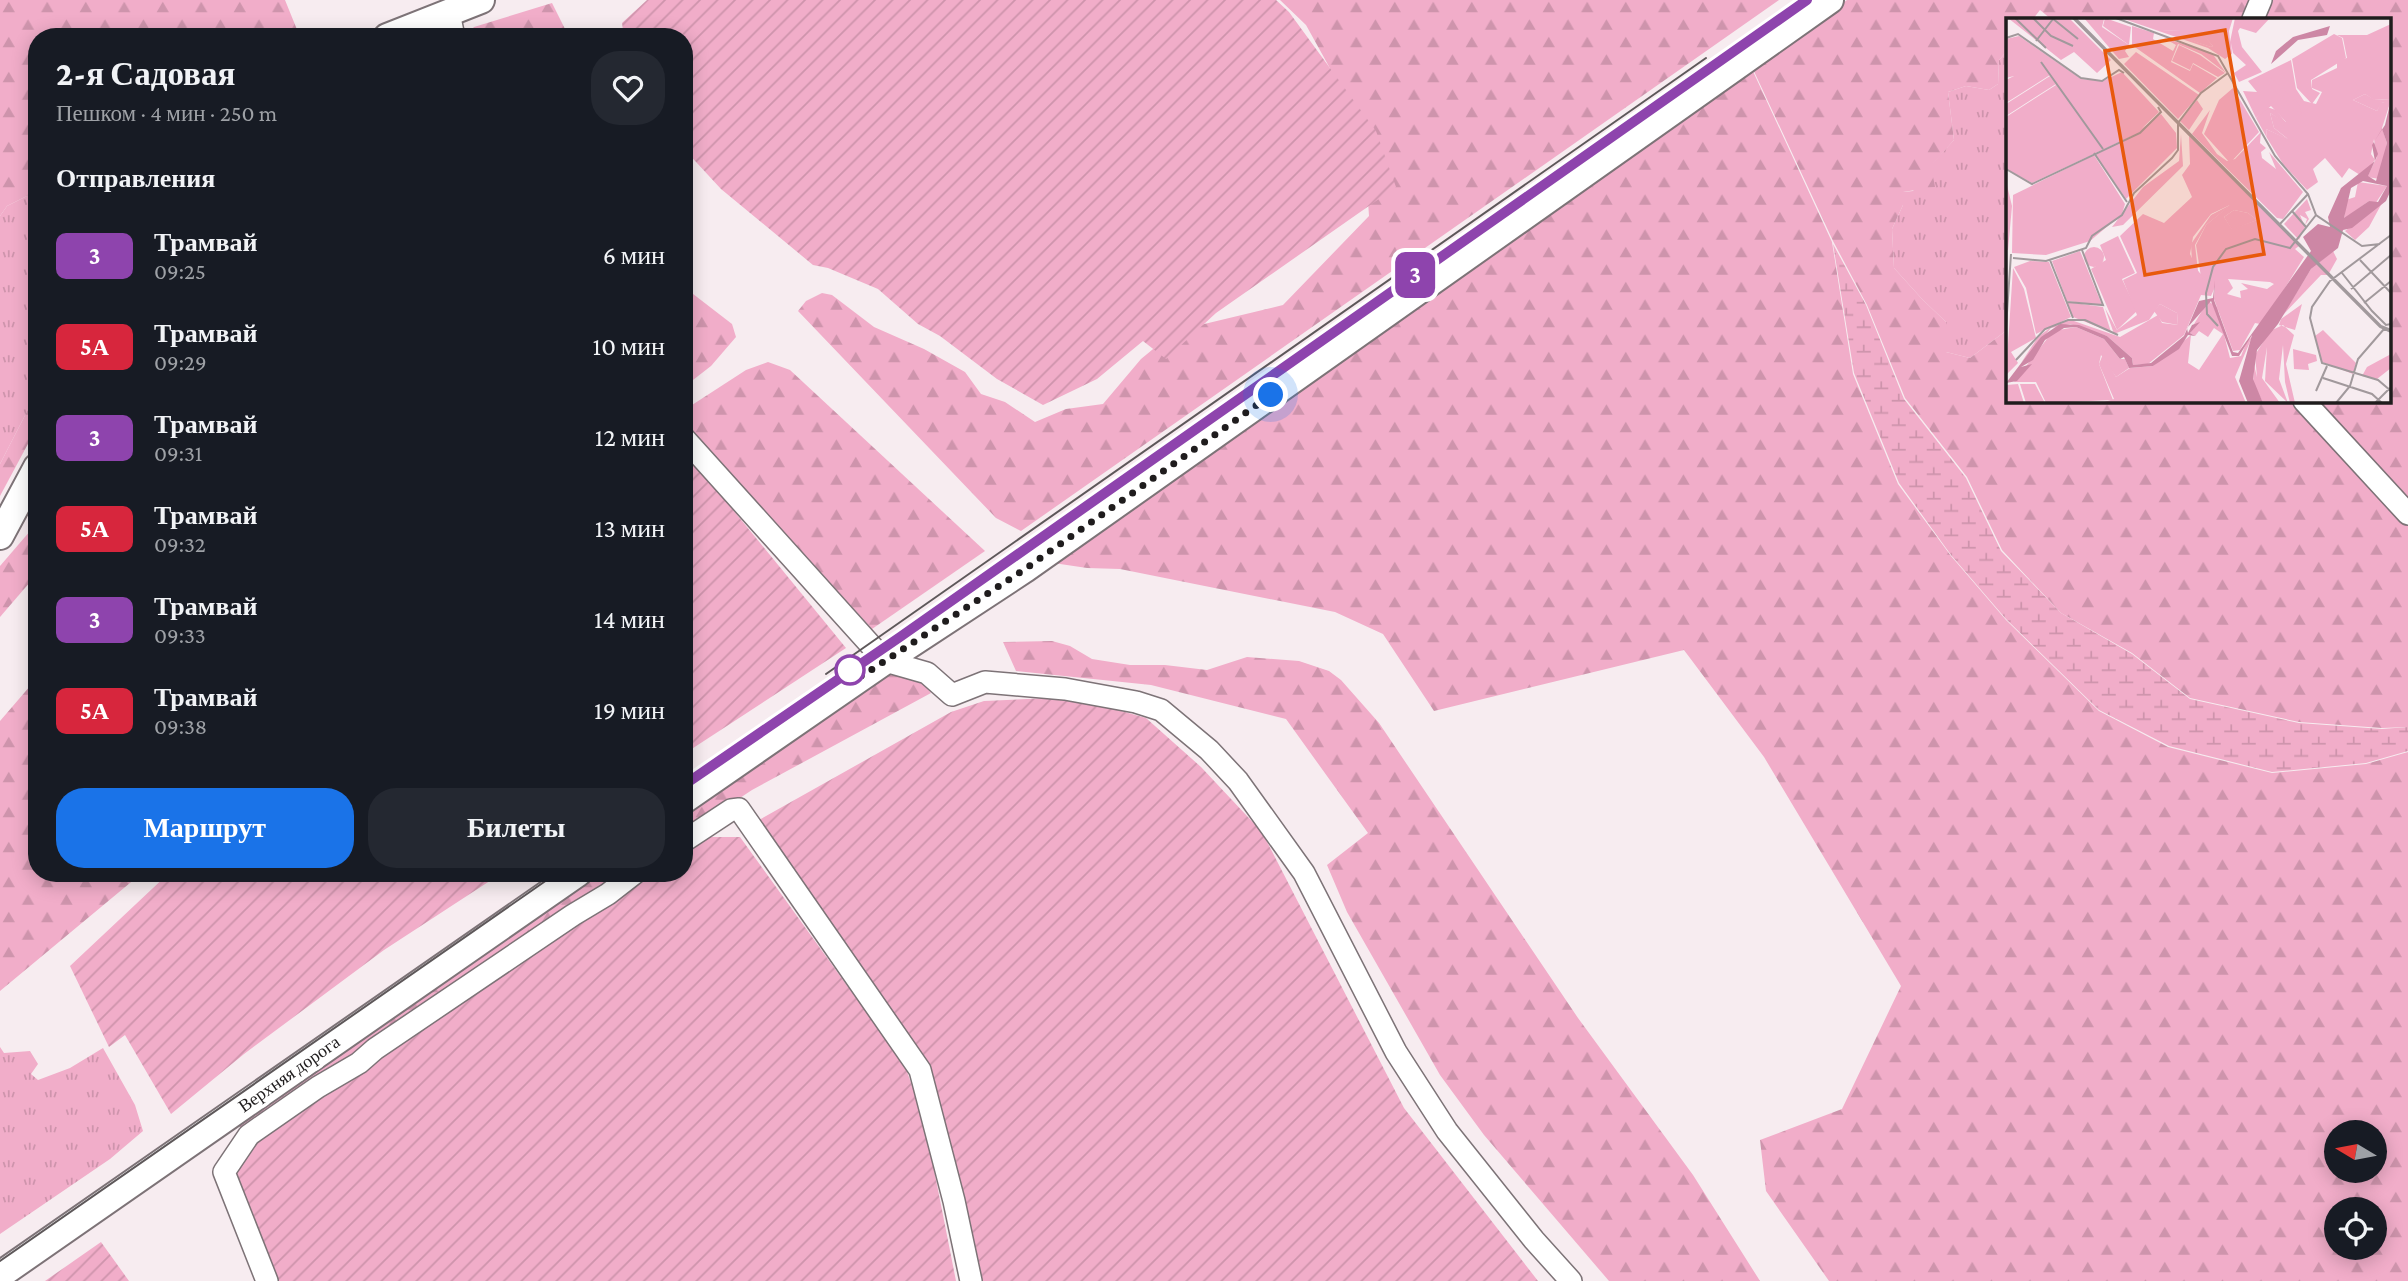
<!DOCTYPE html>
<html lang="ru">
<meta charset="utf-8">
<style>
:root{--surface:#171b24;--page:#242831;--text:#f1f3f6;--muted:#9ea1a6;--accent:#1a73e8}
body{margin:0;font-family:"Crimson Pro",serif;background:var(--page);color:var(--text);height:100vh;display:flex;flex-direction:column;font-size:26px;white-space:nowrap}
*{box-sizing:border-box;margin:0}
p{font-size:23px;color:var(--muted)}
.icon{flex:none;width:38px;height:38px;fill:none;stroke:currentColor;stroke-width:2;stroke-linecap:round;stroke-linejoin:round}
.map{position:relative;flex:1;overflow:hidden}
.panel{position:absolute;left:28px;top:28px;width:665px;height:854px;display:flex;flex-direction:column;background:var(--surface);border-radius:28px;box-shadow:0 4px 18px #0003}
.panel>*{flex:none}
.badge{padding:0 14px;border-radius:10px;font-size:24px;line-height:46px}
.needle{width:46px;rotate:280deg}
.fabs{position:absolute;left:2324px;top:1120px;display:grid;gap:14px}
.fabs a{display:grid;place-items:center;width:63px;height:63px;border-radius:50%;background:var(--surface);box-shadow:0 4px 18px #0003;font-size:35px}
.you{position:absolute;width:35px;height:35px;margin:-18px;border:5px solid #fff;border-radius:50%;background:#1a73e8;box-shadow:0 0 0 10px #1a73e833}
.map>.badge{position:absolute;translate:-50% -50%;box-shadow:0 0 0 4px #fff}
h2{padding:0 28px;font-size:26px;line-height:63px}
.round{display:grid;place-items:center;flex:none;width:74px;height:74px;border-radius:28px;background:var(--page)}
.headline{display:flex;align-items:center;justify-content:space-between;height:119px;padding:0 28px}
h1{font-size:33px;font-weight:800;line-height:52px}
.cta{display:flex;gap:14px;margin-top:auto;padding:14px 28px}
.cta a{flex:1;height:80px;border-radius:28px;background:var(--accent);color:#fff;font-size:28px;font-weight:800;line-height:80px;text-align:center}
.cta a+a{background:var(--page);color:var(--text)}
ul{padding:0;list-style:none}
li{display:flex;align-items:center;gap:21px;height:91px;padding:0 28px}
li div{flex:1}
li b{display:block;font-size:26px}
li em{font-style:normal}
li .badge{min-width:77px;font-weight:700;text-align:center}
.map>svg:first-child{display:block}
.grass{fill:url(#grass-tufts)}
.forest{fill:url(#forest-firs);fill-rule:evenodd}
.wetland{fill:url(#wetland-marsh)}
.garden{fill:url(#garden-furrows)}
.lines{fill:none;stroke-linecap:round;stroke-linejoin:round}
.minor-casing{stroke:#7d7377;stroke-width:24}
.major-casing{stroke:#7d7377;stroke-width:30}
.minor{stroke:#fff;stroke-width:21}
.major{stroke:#fff;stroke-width:26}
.tram{stroke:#5e585a;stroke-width:2}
.line-casing{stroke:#fff;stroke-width:16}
.line{stroke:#8e44ad;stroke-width:10}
.walk{stroke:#1f1c1d;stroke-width:7;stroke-dasharray:0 12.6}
.stop-dot{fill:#fff;stroke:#8e44ad;stroke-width:3.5}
.labels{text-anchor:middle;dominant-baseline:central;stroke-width:7;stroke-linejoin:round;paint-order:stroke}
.street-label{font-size:18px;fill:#1f1c1d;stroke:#fff}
.inset-road{fill:none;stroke:#a1999c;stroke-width:2}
.view{fill:#e8590c;fill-opacity:0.15;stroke:#e8590c;stroke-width:3.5}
.inset-edge{fill:none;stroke:#1f1c1d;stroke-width:3.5}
</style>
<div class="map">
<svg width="2408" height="1281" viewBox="0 0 2408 1281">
<defs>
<pattern id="grass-tufts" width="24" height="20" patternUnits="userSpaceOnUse" patternTransform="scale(1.75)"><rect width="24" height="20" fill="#f1adc9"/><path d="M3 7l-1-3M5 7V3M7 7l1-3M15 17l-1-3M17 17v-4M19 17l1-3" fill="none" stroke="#ce94ac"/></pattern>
<pattern id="forest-firs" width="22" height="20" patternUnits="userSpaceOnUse" patternTransform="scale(1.75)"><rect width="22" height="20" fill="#f1adc9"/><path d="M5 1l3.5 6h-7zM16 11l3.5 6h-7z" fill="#ce94ac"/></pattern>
<pattern id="wetland-marsh" width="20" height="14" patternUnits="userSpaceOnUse" patternTransform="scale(1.75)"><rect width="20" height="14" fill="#f1adc9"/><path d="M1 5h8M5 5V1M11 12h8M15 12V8" fill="none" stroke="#ce94ac"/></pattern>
<pattern id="garden-furrows" width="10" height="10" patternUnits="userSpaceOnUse" patternTransform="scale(1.75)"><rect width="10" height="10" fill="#f1adc9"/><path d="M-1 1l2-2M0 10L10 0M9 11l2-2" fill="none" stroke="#ce94ac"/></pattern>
</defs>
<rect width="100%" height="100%" fill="#f7ecf0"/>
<!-- grass -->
<g class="grass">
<polygon points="2007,51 2007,330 1970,358 1946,352 1946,322 1922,299 1894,268 1892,229 1903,205 1903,192 1913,191 1930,166 1954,140 1948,92 1966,86 1989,90 1998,84 1999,60"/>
<polygon points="37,191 37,392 0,464 0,216 7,206"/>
<polygon points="0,1047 4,1053 30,1051 38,1064 31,1074 38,1080 70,1068 103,1048 135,1105 143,1131 110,1159 0,1234"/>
</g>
<!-- forest -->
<g class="forest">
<polygon points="0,0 285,0 300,37 37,37 37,191 7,206 0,216"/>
<polygon points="1280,0 1779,0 1021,531 996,518 798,311 806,301 822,293 832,295 874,327 924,349 965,372 981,394 1005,402 1035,422 1066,409 1103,404 1141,359 1175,331 1283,305 1369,216 1363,128 1306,25"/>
<path d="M1847 0H2408V727L2382 728 2299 722 2190 698 2132 653 2061 613 2002 550 1967 477 1905 398 1867 305 1833 241 1752 67ZM2040 10 2051 19H2389V401H2007V330L1970 358 1946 352V322L1922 299 1894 268 1892 229 1903 205V192L1935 187 1931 166 1954 140 1948 92 1966 86 1989 90 1998 84 1999 60 2007 51V19H2033Z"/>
<polygon points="552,3 569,37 464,37 474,27"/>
<path d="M1751 67 1832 242 1853 374 1898 484 1951 556 2006 620 2099 711 2168 747 2272 773 2366 764 2408 752V1281H1829L1766 1191 1760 1140 1842 1109 1901 986 1764 757 1684 650 1434 711 1383 634 1335 612 1120 569 1087 568 1040 561ZM2336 1132H2375V1171H2336ZM2336 1209H2375V1248H2336Z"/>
<polygon points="684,287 732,324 736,337 711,366 684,387"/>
<polygon points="768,362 790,370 985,551 872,629 693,432 685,413 692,405 746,370"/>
<polygon points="37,392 37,427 0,496 0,464"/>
<polygon points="37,523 37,574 0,617 0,566"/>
<polygon points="1052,641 1070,646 1092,659 1130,665 1165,665 1207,670 1247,657 1299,661 1329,671 1341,680 1379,723 1578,1018 1693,1175 1760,1281 1609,1281 1484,1135 1440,1075 1347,912 1327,865 1368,833 1286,719 1151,685 1016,671 1003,642"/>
<polygon points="898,671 923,683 931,693 752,790 684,835 684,812 882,675"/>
<polygon points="37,678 37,873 142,873 0,991 0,721"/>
<polygon points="595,873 627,873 243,1131 235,1120"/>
</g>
<!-- wetland -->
<polygon class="wetland" points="1833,244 1866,305 1904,399 1966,478 2001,551 2061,613 2132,654 2190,699 2299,723 2382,729 2408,727 2408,751 2366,763 2272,772 2169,746 2099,710 2006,619 1951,555 1899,483 1854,373"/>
<!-- garden -->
<g class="garden">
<polygon points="647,0 1276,0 1289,12 1376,131 1396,187 1216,313 1166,359 1143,341 1097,379 1043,405 997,379 940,336 918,324 878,289 828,268 813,265 721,189 684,149 684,37 624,37 622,23"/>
<polygon points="684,450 846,648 684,754"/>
<polygon points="1072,697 1146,718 1201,767 1262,832 1404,1108 1538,1281 980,1281 930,1069 759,820 951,712 984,701"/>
<polygon points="707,837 740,837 905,1066 924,1119 956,1281 277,1281 235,1176 248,1144 654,873 684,873 684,853"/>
<polygon points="169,873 502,873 384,950 244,1054 171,1114 125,1035 109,1047 70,966"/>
<polygon points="101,1242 129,1281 45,1281"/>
</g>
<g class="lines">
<!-- minor casing -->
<g class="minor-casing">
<g id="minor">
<polyline points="449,13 454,37"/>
<polyline points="2253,19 2261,0"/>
<polyline points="2304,401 2408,514"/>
<polyline points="684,438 885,661 927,673 952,695 985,682 1065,689 1136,702 1161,710 1209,750 1238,781 1304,873 1396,1052 1447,1131 1534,1240 1571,1281"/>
<polyline points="684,841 731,810 739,809 920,1070 954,1201 971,1281"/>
<polyline points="267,1281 224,1172 249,1135 318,1087 359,1063 375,1049 573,915 608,894 635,873"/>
</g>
</g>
<!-- major casing -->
<g class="major-casing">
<g id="major">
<polyline points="387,37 481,0"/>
<polyline points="0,536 37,467"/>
<polyline points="684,800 885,661 1025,569 1830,0"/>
<polyline points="0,1275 578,873"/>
</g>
</g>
<!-- minor -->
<use href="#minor" class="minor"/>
<!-- major -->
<use href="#major" class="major"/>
<!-- tram -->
<g class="tram">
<polyline points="826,674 1706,58"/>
<polyline points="684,784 877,652 1807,0"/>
<polyline points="0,1261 557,873"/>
</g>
</g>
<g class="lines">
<!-- line casing -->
<g class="line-casing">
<polyline id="line" points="684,785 900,637 1807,0"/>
</g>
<!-- line -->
<use href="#line" class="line"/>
<!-- walk -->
<polyline class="walk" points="850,670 862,676 1025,569 1271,395"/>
</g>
<!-- markers -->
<circle class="stop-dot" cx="850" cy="670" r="14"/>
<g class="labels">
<!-- street labels -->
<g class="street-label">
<text transform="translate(289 1074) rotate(-35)">Верхняя дорога</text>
</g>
</g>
<!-- overview -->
<g transform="translate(2006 18)">
<rect width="385" height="385" fill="#f7ecf0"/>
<path d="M78 0 98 1 96 9 123 27 119 33 123 39 113 41ZM153 12 194 13 207 28 205 29ZM328 16 336 20 340 40 305 62 306 71 314 75 306 86 291 70 286 41ZM359 76 369 82 385 81 384 87 376 84 371 93 347 82ZM261 89 270 92 281 106 264 95 268 110 283 122 260 111 261 120 250 100ZM228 192 242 195 251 202 226 212 218 199ZM112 218 129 255 116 261 131 293 111 312 85 251 100 242 94 227ZM154 286 171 295 172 307 156 304 148 293ZM70 309 98 321 114 341H119L123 350 110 359 95 337 93 346 107 382 40 385 30 364H8L47 313ZM385 336V350L371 361 356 358 361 349Z" fill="#f1adc9"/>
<path d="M99 0 125 9 123 27 97 8ZM115 0H227L223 13 224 24 229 0H264L250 15 234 10 232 13 236 29 256 54 233 64 228 55 240 47 227 35 225 25 226 36 219 41 202 30ZM156 12 194 14 207 28 205 29ZM385 6V81L368 82 359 76 347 82 371 93 375 84 384 85 376 110 381 125 374 161 361 159 371 139 368 121 365 136 369 142 360 153 354 157 343 150 336 160 319 140 307 151 312 164 301 172 277 146 261 120 260 111 282 121 268 110 264 95 280 104 265 88 250 100 237 73 251 74 242 63 285 42 290 71 298 83 310 86 316 74 306 70V62L331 50V42L341 40 337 20 331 17H361ZM126 8 148 15 147 21 167 33 170 27 158 20 206 35 220 55 195 36 172 26 165 44 184 53 187 46 211 60 194 75 126 27ZM191 82 197 91 183 112 174 103ZM204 92 196 115 211 136 221 143 229 141 255 114 254 125 260 130 255 134 256 140 270 151 263 134 297 174 277 201 271 200 186 116ZM175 116 177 148 117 207 106 209 137 169 173 143ZM183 118 293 228 289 231 298 239 266 291 254 306 249 305 234 332 227 333 208 281 209 269 205 278 195 277 178 317 142 346 127 347 126 340 101 318 64 306 45 310 15 345 32 319 49 306 65 302 114 319 152 297 156 305 172 307 171 295 154 286 143 302 108 316 99 290 111 312 131 297 117 262 131 255 114 218 137 196 158 205 186 179 176 157 184 146ZM224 187 200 207 190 227 195 259 184 236 187 219 205 196ZM228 192 242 195 251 202 226 211 218 199ZM222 261 264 264 268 266 261 271 235 265 242 271 234 273 235 280 221 276 227 270ZM0 163 6 188 2 232H0ZM352 164 381 168 369 186 363 183 338 201 340 182 349 179ZM301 181 305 192 299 194 303 201 299 207 301 201 294 197 299 209 293 222 278 206ZM376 185 363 209 349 222 339 213ZM78 239a10 10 0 1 1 20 0a10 10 0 1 1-20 0ZM327 233 331 241 322 257H315L276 298 305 251ZM202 283 211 289 224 340 235 338 241 323 246 319 229 359 240 385H95L108 381 93 346 97 336 110 359 124 350 147 348 185 317 182 345 193 352 217 316 208 310 202 319 193 313 189 318 184 315 191 304 182 316ZM296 286 289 312 273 307 275 301ZM277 307 288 317 280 346 289 385H284L279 364 277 327 273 361 282 385 259 363 261 329 256 360 274 385H257L247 364 248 347 251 359 249 337 264 313ZM317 312 350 345 347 356 316 344 309 318ZM287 331 310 337 311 343 302 346 303 352 288 351Z" fill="#f1adc9" fill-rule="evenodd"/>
<path d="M264 59 293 86 296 98 268 72 261 62ZM226 186 200 207 189 227 192 253 202 263 193 258 186 245 185 226 205 197Z" fill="#f1adc9"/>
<path d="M2 0H63L105 42 91 55 68 34 55 42ZM13 18 75 61 97 63 116 54 153 94 130 116 26 165 0 151V99L50 67 44 57 0 85V62L8 58 0 60V21ZM173 27 194 37 219 55 212 59 187 45 184 52 166 43ZM130 34 193 77 172 101 118 46ZM44 58 50 66 0 98V86ZM227 70 253 114 224 145 198 116 213 82ZM155 96 170 115 171 130 120 181 89 136 122 121ZM88 137 119 186 116 196 84 223 40 237 6 235 7 177ZM74 233 96 287 61 283 46 243ZM24 243 43 244 65 299 30 316 20 270 8 249ZM7 250 18 271 30 320 5 334 12 345 0 357ZM61 284 97 289 105 314 67 299ZM12 366 18 385H0V367ZM14 366H29L39 385H20Z" fill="#f1adc9"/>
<path d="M324 8 321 17 292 22 265 46 270 33 287 19ZM385 82V172L380 183 346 210 337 212 332 230 305 251 272 306 251 332 247 361 257 385H242L233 363 246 317 233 338H226L205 283 181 310 182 315 186 307 194 304 184 315 189 318 182 317 173 331 147 348 123 350 118 339 114 341 98 321 70 309 58 310 39 322 27 342 15 349 26 346 11 363 0 365 35 319 54 306 73 307 101 318 126 340 127 347 145 345 178 318 193 283 207 280 209 262 208 282 227 334 232 335 305 233 297 219 312 206 324 209 322 199 335 170 369 143 366 127 379 107ZM376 111 381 125 370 163 362 158 372 136 368 124ZM357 163 381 168 372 184 363 183 338 200 345 170Z" fill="#cd87a5" fill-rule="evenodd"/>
<path class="inset-road" d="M9 0 40 30M27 0 45 18 67 28M46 0 72 21M67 0 374 309 385 314M69 0 375 308 385 312M110 0 212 38 269 138 302 176 310 197 356 228 374 226M0 20 12 16 75 60 96 63 113 52 118 55M30 23 47 1M35 44 97 131M88 135 121 184M0 151 26 166 134 115 155 94 152 89M286 193 300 209M273 207 302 176M385 217 324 263 306 289 304 300 316 345 372 362 385 373M7 240 40 243 80 230 86 218 116 197 128 175 166 140 172 132V105L195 75 222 55M44 242 67 300M354 242 385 275M336 255 366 293 380 307 385 306M345 271 385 237M61 284 97 287 76 232M358 285 385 263M212 308 201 296 200 275 207 249 220 231 249 221 284 230 310 197M0 309 5 236M10 342 39 311 62 302H79L112 317M317 360 366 376 376 385M310 373 321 348M330 385 344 368 352 341 378 311M369 385 384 370"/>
<path class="view" d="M219 12 258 236 139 257 99 33Z"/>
<rect width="385" height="385" class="inset-edge"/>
</g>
</svg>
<div class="fabs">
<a><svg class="needle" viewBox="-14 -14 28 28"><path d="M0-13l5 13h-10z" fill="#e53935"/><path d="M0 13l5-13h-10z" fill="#9ea1a6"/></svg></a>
<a><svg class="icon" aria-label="locate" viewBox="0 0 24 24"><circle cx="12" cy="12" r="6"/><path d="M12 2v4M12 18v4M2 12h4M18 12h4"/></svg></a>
</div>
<div class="you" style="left:1271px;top:395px"></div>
<b class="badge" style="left:1415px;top:275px;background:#8e44ad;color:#fff">3</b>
<section class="panel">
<div class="headline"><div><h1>2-я Садовая</h1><p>Пешком · 4 мин · 250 m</p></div><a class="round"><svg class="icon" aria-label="heart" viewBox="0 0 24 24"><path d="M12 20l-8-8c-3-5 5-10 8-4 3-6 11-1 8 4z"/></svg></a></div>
<h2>Отправления</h2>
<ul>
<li><span class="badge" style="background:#8e44ad;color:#fff">3</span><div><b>Трамвай</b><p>09:25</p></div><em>6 мин</em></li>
<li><span class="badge" style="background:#d7263d;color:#fff">5А</span><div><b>Трамвай</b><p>09:29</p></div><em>10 мин</em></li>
<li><span class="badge" style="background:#8e44ad;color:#fff">3</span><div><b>Трамвай</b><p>09:31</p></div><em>12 мин</em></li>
<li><span class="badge" style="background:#d7263d;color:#fff">5А</span><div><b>Трамвай</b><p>09:32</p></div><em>13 мин</em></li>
<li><span class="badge" style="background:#8e44ad;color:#fff">3</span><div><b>Трамвай</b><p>09:33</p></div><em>14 мин</em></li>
<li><span class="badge" style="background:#d7263d;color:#fff">5А</span><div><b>Трамвай</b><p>09:38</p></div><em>19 мин</em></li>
</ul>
<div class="cta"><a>Маршрут</a><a>Билеты</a></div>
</section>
</div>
